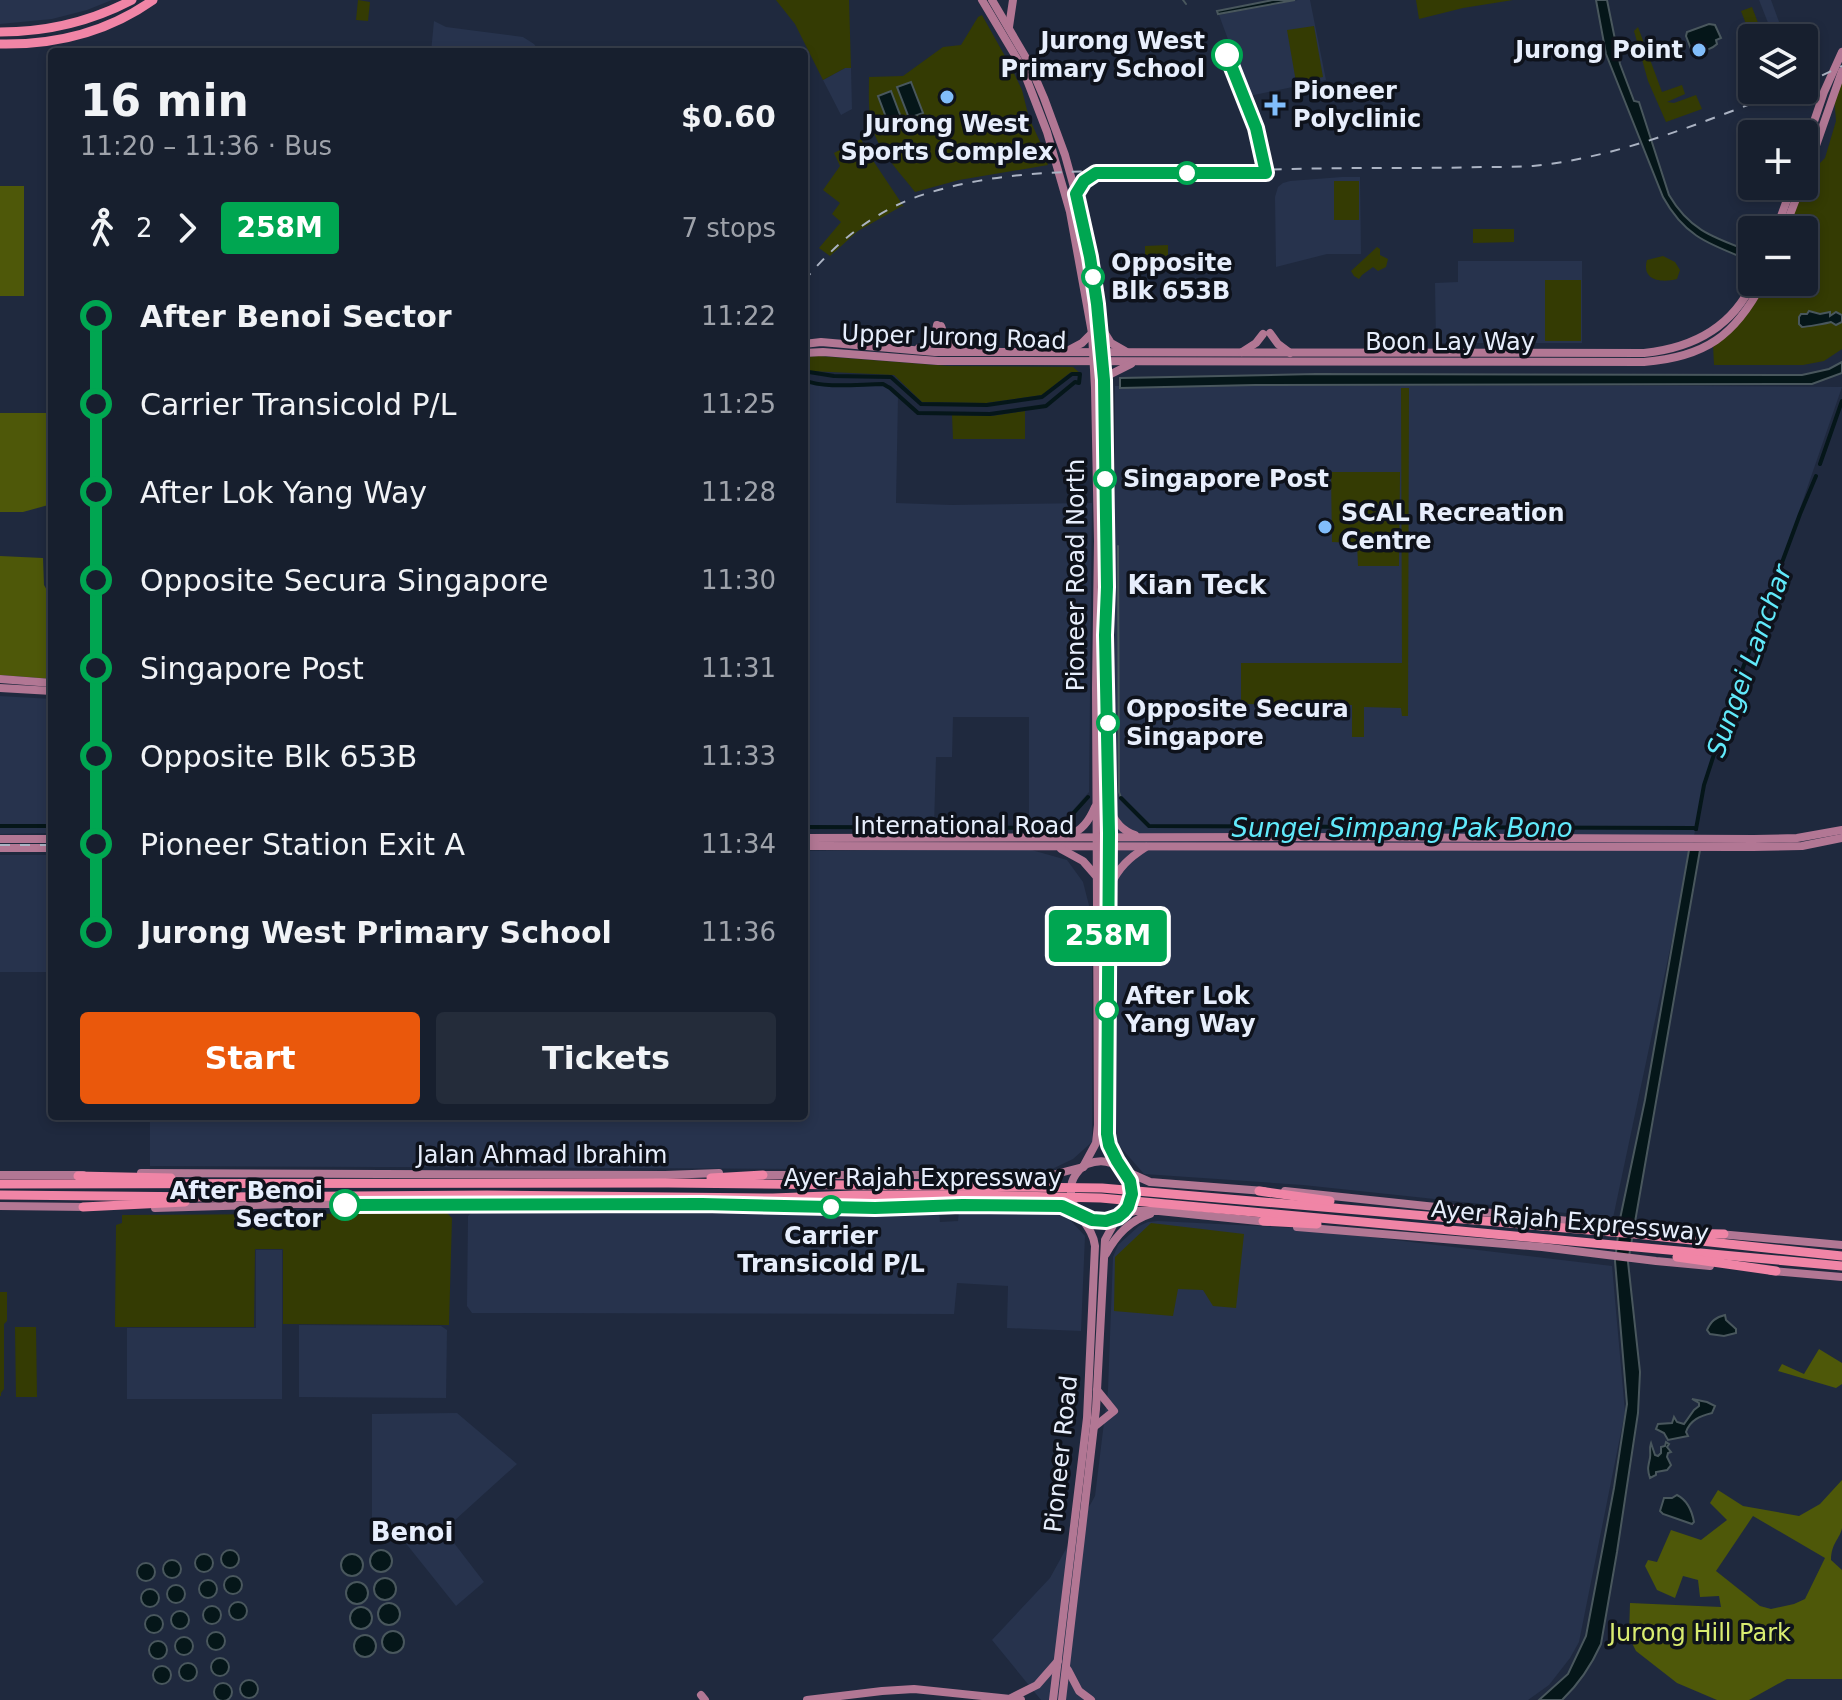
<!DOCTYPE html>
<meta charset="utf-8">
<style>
:root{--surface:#171f2e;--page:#242c3a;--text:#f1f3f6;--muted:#9ea2aa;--line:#363d4a;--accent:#ea580c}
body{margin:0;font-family:"DejaVu Sans",sans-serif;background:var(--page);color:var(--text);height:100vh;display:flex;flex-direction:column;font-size:30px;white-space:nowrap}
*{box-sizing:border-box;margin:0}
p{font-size:26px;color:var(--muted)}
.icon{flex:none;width:44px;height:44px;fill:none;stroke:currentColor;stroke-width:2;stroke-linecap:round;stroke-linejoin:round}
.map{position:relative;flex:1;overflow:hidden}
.panel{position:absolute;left:48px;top:48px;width:760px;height:1072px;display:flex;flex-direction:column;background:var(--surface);border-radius:8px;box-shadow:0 4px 12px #0003,0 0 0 2px var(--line)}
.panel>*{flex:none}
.badge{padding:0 16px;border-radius:6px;font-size:28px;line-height:52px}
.fabs{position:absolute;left:1738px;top:24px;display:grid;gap:16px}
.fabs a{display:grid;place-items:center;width:80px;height:80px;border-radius:8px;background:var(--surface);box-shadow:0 4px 12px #0003,0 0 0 2px var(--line);font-size:40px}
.map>.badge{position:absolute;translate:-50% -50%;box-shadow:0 0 0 4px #fff}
.legs{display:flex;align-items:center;gap:12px;height:88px;padding:0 32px;font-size:26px}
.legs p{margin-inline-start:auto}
.summary{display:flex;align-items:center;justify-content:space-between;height:136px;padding:0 32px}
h1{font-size:44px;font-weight:700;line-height:60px}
.button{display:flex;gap:16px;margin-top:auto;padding:16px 32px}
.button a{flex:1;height:92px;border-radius:8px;background:var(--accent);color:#fff;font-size:32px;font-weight:700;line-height:92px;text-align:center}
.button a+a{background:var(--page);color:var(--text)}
ul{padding:0 32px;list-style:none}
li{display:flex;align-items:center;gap:28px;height:88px;font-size:30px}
li i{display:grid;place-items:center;width:12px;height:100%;margin:0 10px;background:currentColor}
li i::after{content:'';width:20px;height:20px;margin:-10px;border:6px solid;border-radius:50%;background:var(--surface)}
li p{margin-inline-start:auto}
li:first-child i{background:linear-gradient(#0000 50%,currentColor 0)}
li:last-child i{background:linear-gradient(currentColor 50%,#0000 0)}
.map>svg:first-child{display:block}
.built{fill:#27334d}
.green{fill:#343b03}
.forest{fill:#4e5809;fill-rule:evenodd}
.water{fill:#051619;stroke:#49575d;stroke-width:2}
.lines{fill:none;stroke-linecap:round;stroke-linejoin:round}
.stream{stroke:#49575d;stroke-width:2}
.canal{stroke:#051619;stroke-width:4}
.major{stroke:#b27794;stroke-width:8}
.highway{stroke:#f085a6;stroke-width:9}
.rail{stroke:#abb3c3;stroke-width:2;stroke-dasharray:10 10;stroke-linecap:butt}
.line-1-casing{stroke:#fff;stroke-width:18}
.line-1{stroke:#00a651;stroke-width:12}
.poi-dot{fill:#81bdfa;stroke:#0e121b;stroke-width:3}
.stop-1-dot{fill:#fff;stroke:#00a651;stroke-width:4}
.labels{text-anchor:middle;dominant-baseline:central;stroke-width:7;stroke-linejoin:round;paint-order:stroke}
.stop-label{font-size:24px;font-weight:bold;fill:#e7eefc;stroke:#0e121b;text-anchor:start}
.poi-label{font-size:24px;font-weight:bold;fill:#e7eefc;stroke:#0e121b;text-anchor:start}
.street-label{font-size:24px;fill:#e7eefc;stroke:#0e121b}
.park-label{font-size:24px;fill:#d9ec70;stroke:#0e121b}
.neighbourhood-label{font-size:26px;font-weight:bold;fill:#e7eefc;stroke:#0e121b}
.water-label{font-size:26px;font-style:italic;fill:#61eafb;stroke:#0e121b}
</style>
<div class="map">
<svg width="1842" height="1700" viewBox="0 0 1842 1700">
<rect width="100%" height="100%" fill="#1f293e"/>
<!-- built -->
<g class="built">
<polygon points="0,0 112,0 87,10 52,19 0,24"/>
<polygon points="1298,0 1310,0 1326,80 1249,96 1219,15"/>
<polygon points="1759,0 1771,0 1785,38 1774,38"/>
<polygon points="434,21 446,27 523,37 534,44 540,52 431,52"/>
<polygon points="845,68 851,68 852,109 841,115 823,80"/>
<polygon points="1342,177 1360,177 1361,254 1327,254 1276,267 1275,197 1278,187 1283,183 1290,181"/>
<polygon points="1458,261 1582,261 1582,343 1436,343 1435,283 1458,282"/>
<polygon points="804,381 811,384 888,384 898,397 896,503 951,505 1092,503 1089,792 1059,826 1029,826 1029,717 953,717 952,757 936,757 934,827 804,828"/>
<polygon points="1115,386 1698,386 1842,387 1705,784 1613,1218 1303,1185 1144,1174 1116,1142 1114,1106"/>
<polygon points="0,696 52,699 52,833 0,834"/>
<polygon points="1028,849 1067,860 1083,882 1092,917 1092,1142 1073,1159 1050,1170 150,1166 150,1116 804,1116 804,851"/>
<rect x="0" y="855" width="52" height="117"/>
<polygon points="1059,1208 1085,1236 1081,1331 1007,1328 1008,1286 957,1283 954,1314 472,1313 467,1306 468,1216 475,1209 780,1210 833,1214 939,1210 940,1222 958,1221 959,1210"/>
<polygon points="1158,1221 1295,1228 1612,1266 1625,1412 1579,1642 1570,1658 1549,1685 1528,1700 1041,1700 992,1640 1050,1578 1095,1496 1108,1390 1113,1257 1118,1245 1139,1226 1148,1222"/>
<polygon points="256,1250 282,1250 282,1399 127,1399 127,1328 256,1328"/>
<polygon points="299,1325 441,1326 447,1330 446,1398 299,1397"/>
<polygon points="457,1413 517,1464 444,1530 484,1582 456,1606 400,1536 372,1534 372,1414"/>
</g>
<!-- green -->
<g class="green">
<polygon points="358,0 370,2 368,21 356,20"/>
<polygon points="776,0 849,0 851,68 845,68 823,80 795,24"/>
<polygon points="1416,0 1513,0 1463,8 1419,19"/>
<polygon points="1752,7 1760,28 1749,32 1741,11"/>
<path d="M982 15 1011 67 1022 90 1029 118 1042 146 1048 165 959 180 915 192C899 171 876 149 871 122 868 108 869 92 869 77L903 76 943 47 961 45 978 17Z"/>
<polygon points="1314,26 1323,77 1296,82 1287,30"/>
<polygon points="1638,27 1662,92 1682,85 1685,94 1667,102 1674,103 1696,95 1702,109 1666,122 1648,81 1634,31"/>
<path d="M1842 74V349L1824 361 1803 365H1714L1713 345C1738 329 1753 308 1766 282H1804V230H1788L1807 176 1825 158 1836 121 1834 95Z"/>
<polygon points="861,139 870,156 904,207 902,206 858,231 830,256 819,248 841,222 832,214 840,203 823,190 840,166 834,153"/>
<rect x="1334" y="181" width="25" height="39"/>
<polygon points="1473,229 1514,229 1514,242 1473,243"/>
<polygon points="1168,245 1168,255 1145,264 1145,246"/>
<polygon points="1377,247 1380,249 1380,255 1388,259 1386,267 1378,271 1373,267 1362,275 1359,279 1354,276 1351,271"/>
<path d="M1663 256 1675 262 1680 270 1677 279C1662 283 1641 281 1647 260Z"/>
<rect x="1545" y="280" width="36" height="61"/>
<polygon points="819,356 948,366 1073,367 1080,373 1071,372 1042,395 986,403 922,402 894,375 810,371 804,363 804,357"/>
<polygon points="1401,388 1409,388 1408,716 1402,716 1401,708 1364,707 1364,737 1352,737 1352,705 1241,704 1241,663 1402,663"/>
<polygon points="1025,411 1025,439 953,439 952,415 992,416"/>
<polygon points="1331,472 1400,472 1399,566 1358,566 1357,543 1332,542"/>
<polygon points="447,1213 452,1218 449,1325 283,1324 283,1249 255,1249 254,1327 115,1327 116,1225 122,1223 122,1215"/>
<polygon points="1151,1223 1244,1234 1236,1308 1213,1306 1203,1290 1178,1289 1173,1316 1114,1311 1115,1257"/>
<polygon points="0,1292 7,1292 7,1321 4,1324 4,1389 1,1393 1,1396 0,1396"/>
<polygon points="15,1327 36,1327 37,1397 16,1397"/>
</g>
<!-- forest -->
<g class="forest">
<rect x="0" y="186" width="24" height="110"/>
<polygon points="0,413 52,413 52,504 23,512 0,512"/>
<polygon points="0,556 43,558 44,585 52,599 52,679 0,675"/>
<polygon points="1819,1349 1842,1363 1842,1384 1836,1388 1778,1371 1782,1364 1804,1374"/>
<path d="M1842 1480C1842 1495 1842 1514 1842 1528 1840 1539 1831 1543 1831 1560L1842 1570V1679H1787L1749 1700H1717L1677 1683 1636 1651 1629 1637 1630 1603 1721 1607 1719 1596 1700 1597 1698 1580 1683 1576 1675 1598 1657 1590 1645 1566 1648 1560 1657 1562 1671 1530 1701 1540 1727 1520 1710 1503 1718 1490 1743 1506 1799 1516 1820 1504ZM1753 1516 1825 1558 1805 1599 1794 1604 1771 1609 1760 1606 1716 1571Z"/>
</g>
<!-- water -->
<g class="water">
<polygon points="1273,0 1295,0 1218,14 1217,11"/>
<path d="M1596 0H1607L1620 64 1634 101 1639 102 1669 195C1690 231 1715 238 1752 252L1749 260C1709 244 1685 237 1663 197L1606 54Z"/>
<path d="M1709 24 1715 25 1721 38 1716 40 1717 44C1712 49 1704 52 1696 50V47L1691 49 1686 36 1687 32Z"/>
<polygon points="911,82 923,113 909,118 897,87"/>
<polygon points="891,91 902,120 889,125 878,96"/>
<path d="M1809 311 1820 314 1830 312V316L1836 312 1842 315V322L1836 325 1831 322C1828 323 1806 327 1802 327L1799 324V317L1801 314H1807Z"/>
<polygon points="1842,362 1842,373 1812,384 1255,385 1120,388 1120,378 1316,374 1802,375 1829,369"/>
<path d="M1689 850H1700L1628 1262 1640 1372 1638 1413 1617 1552 1601 1644C1591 1666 1580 1683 1562 1700H1539L1568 1674 1586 1636 1614 1488 1627 1404 1615 1261 1620 1219 1645 1100Z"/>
<path d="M1725 1315 1726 1320 1736 1329V1333L1724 1336 1710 1334 1707 1330C1711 1321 1716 1317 1725 1315Z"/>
<path d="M1692 1399 1707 1402 1715 1406 1712 1413C1700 1416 1690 1420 1686 1432L1688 1436 1668 1440 1664 1433 1656 1429 1658 1424 1672 1423 1674 1417 1677 1422 1684 1424 1694 1410 1699 1406V1403Z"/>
<path d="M1651 1443 1655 1455 1658 1456 1661 1453V1447L1665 1446 1666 1442 1669 1444 1667 1447 1671 1452 1668 1453 1667 1457 1671 1465 1667 1470 1656 1472V1475L1650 1478C1647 1469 1648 1467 1650 1458 1651 1453 1649 1448 1651 1443Z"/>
<path d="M1677 1495C1687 1500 1692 1511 1694 1522L1692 1524 1663 1514 1660 1511 1664 1498H1672Z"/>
<circle cx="230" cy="1559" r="9"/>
<circle cx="381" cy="1561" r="11"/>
<circle cx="204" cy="1563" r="9"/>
<circle cx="352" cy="1565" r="11"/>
<circle cx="172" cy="1569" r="9"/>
<circle cx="146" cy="1572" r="9"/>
<circle cx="233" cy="1585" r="9"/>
<circle cx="385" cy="1589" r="11"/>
<circle cx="208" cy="1589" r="9"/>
<circle cx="357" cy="1593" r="11"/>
<circle cx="176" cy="1594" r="9"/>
<circle cx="150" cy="1598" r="9"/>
<circle cx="238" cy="1611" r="9"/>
<circle cx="389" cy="1614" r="11"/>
<circle cx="212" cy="1615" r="9"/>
<circle cx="361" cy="1618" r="11"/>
<circle cx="180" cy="1620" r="9"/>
<circle cx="154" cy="1624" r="9"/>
<circle cx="393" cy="1642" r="11"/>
<circle cx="216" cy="1641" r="9"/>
<circle cx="365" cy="1646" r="11"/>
<circle cx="184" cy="1646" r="9"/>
<circle cx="158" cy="1650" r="9"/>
<circle cx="220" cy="1667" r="9"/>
<circle cx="188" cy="1672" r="9"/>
<circle cx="162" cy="1675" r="9"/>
<circle cx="249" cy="1689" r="9"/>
<circle cx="223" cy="1692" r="9"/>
</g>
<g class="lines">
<!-- stream -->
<g class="stream">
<polyline points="1183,0 1186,4"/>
<polyline points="1118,546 1119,792 1121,798"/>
</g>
<!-- canal -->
<g class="canal">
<path d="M804 367 809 372 834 376 891 377 921 404 987 405 1042 397 1072 374H1080L1079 383 1075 382 1046 406 990 414 918 413 890 388 883 384C860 384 825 389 804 380"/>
<polyline points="1820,464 1842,401"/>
<polyline points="1121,798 1149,826 1694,828 1696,829"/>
<polyline points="0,826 52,826"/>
<polyline points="804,827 1060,828 1088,797"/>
<polyline points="1696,829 1704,785 1737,684 1800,514 1816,476"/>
</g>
<!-- major -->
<g class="major">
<polyline points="982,0 1022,67 1047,132 1070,212 1092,333 1095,388 1098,541 1096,688 1098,1125 1096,1143 1083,1167"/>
<polyline points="992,0 1029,63 1044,98 1065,155 1080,209 1101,326 1104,380 1107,587 1105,635 1108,701 1109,889 1107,1134 1109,1145 1122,1169"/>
<polyline points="1009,27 1013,0"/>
<polyline points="1804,151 1824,92 1842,52"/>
<polyline points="1804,180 1842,71"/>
<polyline points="1076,194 1084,181 1096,173"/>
<polyline points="1747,228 1766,229 1779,221"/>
<polyline points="1776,230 1792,186"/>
<polyline points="1784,230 1801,186"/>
<polyline points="1748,241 1752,245"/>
<path d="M941 326C945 339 952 345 964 351"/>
<polyline points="1101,327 1111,343 1125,351"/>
<polyline points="1270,333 1278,344 1290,353"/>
<path d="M804 344 821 342 935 352H967L1644 353C1692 348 1732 328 1753 282"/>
<path d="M919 348C932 346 935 338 937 325"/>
<polyline points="1067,351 1082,343 1092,333"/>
<polyline points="1242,352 1256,343 1263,334"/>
<path d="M804 353 823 352 938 361 1644 362C1705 357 1735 336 1763 282"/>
<polyline points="1104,380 1111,374 1131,364"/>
<polyline points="0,679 52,683"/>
<polyline points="0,688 52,691"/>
<path d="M1110 809C1114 821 1123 831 1135 835"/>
<path d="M1071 834C1083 830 1090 819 1095 807"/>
<polyline points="804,838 1295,837 1754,839 1797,838 1842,830"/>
<polyline points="0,839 52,839"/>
<polyline points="804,846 1753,847 1802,846 1842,838"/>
<polyline points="0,848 52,848"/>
<polyline points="1061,849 1083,861 1097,877"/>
<path d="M1110 886C1119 867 1129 858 1146 847"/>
<polyline points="1123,1170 1150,1182 1264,1191"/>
<polyline points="141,1173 665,1175 719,1173"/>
<polyline points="0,1175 83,1175"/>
<polyline points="757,1175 1052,1175 1083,1167"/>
<polyline points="1285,1191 1607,1225 1682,1229"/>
<polyline points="0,1206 89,1207"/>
<polyline points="919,1206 1062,1206 1080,1214"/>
<polyline points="155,1208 285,1204 607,1204 766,1205 877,1208"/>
<polyline points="1119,1216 1135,1211 1159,1211 1268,1222"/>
<polyline points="1297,1227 1542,1247 1656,1261 1710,1266"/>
<polyline points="1719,1234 1842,1245"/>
<path d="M1106 1254C1116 1235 1129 1221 1150 1214"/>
<polyline points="1771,1271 1842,1277"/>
<polyline points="1094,1427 1114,1411 1097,1390"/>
<polyline points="1068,1670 1079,1691 1091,1700"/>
<polyline points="701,1695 705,1700"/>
<polyline points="1011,1698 1037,1685 1058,1661"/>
<polyline points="807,1700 882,1691 914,1689 1021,1700"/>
<path d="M1053 1700 1087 1418 1095 1246C1093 1225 1069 1211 1071 1189 1071 1179 1078 1169 1087 1164 1095 1161 1103 1160 1111 1163 1150 1176 1130 1240 1081 1215"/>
<polyline points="1062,1700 1096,1409 1105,1240 1117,1218"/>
</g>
<!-- highway -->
<g class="highway">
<path d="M0 32C47 32 90 22 132 0"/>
<path d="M0 44C55 45 108 32 153 0"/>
<polyline points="78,1176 171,1178"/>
<polyline points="711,1178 763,1175"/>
<polyline points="0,1184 668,1183 1102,1188 1635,1234 1842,1256"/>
<polyline points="1259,1191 1330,1201"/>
<polyline points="0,1195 211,1197 487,1195 773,1198 854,1195 975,1195 1101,1198 1842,1266"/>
<polyline points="828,1201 924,1206"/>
<polyline points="83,1207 185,1202"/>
<polyline points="1263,1221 1317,1224"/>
<polyline points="1674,1233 1724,1234"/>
<polyline points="1677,1257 1776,1271"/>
</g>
<!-- rail -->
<g class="rail">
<polyline points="1804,84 1842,66"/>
<path d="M804 281C836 242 877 209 925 194 1003 169 1084 171 1165 171 1233 171 1301 168 1370 168 1408 168 1446 168 1485 167 1501 167 1517 167 1533 166 1621 157 1705 121 1787 90"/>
<polyline points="0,845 52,845"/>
</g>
</g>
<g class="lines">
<!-- line-1 casing -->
<g class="line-1-casing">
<polyline id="line-1" points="345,1205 702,1204 875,1208 962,1205 1062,1206 1092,1220 1106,1221 1118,1217 1124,1212 1128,1207 1132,1194 1130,1181 1117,1161 1109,1145 1107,1134 1109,833 1105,635 1107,587 1104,380 1097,304 1090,257 1076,194 1084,181 1096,173 1266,173 1256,128 1227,55"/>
</g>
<!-- line-1 -->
<use href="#line-1" class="line-1"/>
</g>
<!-- markers -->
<g class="poi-dot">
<circle cx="1699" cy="50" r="8"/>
<circle cx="947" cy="97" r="8"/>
<path d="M1271 93h8v8h8v8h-8v8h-8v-8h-8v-8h8z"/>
<circle cx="1325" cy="527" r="8"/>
</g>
<g class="stop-1-dot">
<circle cx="1227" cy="55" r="14"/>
<circle cx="1187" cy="173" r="10"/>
<circle cx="1093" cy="277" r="10"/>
<circle cx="1105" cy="479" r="10"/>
<circle cx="1108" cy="723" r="10"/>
<circle cx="1107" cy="1010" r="10"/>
<circle cx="345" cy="1205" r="14"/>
<circle cx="831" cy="1207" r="10"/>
</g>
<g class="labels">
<!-- stop labels -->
<g class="stop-label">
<text x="1205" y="41" text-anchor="end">Jurong West<tspan x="1205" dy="28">Primary School</tspan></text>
<text x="1111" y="263">Opposite<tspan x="1111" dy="28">Blk 653B</tspan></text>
<text x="1123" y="479">Singapore Post</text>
<text x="1126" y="709">Opposite Secura<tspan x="1126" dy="28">Singapore</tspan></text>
<text x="1125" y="996">After Lok<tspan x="1125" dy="28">Yang Way</tspan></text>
<text x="323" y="1191" text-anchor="end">After Benoi<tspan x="323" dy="28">Sector</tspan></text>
<text x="831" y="1236" text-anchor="middle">Carrier<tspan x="831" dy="28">Transicold P/L</tspan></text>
</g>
<!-- poi labels -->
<g class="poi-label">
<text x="1683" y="50" text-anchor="end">Jurong Point</text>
<text x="1293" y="91">Pioneer<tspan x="1293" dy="28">Polyclinic</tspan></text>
<text x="947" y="124" text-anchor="middle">Jurong West<tspan x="947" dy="28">Sports Complex</tspan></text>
<text x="1341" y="513">SCAL Recreation<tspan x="1341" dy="28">Centre</tspan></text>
</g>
<!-- street labels -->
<g class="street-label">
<text transform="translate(954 337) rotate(2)">Upper Jurong Road</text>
<text x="1450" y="342">Boon Lay Way</text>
<text transform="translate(1076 575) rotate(-90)">Pioneer Road North</text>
<text x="964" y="826">International Road</text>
<text x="542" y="1155">Jalan Ahmad Ibrahim</text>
<text x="923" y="1178">Ayer Rajah Expressway</text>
<text transform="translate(1570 1221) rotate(5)">Ayer Rajah Expressway</text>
<text transform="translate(1061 1454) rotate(-84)">Pioneer Road</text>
</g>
<!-- park labels -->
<g class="park-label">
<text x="1700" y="1633">Jurong Hill Park</text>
</g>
<!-- neighbourhood labels -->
<g class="neighbourhood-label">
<text x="1197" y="585">Kian Teck</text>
<text x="412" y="1532">Benoi</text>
</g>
<!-- water labels -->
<g class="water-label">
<text transform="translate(1749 661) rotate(-70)">Sungei Lanchar</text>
<text x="1402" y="828">Sungei Simpang Pak Bono</text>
</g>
</g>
</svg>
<div class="fabs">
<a><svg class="icon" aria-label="layers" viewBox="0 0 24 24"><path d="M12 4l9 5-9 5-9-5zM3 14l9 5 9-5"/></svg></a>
<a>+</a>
<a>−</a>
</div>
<b class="badge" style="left:1108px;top:936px;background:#00a651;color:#fff">258M</b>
<section class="panel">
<div class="summary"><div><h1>16 min</h1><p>11:20 – 11:36 · Bus</p></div><b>$0.60</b></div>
<div class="legs"><svg class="icon" aria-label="walk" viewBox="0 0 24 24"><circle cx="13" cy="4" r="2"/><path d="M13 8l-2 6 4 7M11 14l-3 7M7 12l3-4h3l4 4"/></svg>2<svg class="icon" aria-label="forward" viewBox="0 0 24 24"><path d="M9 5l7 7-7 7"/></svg><b class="badge" style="background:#00a651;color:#fff">258M</b><p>7 stops</p></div>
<ul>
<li><i style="color:#00a651"></i><b>After Benoi Sector</b><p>11:22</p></li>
<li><i style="color:#00a651"></i><span>Carrier Transicold P/L</span><p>11:25</p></li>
<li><i style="color:#00a651"></i><span>After Lok Yang Way</span><p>11:28</p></li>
<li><i style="color:#00a651"></i><span>Opposite Secura Singapore</span><p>11:30</p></li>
<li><i style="color:#00a651"></i><span>Singapore Post</span><p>11:31</p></li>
<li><i style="color:#00a651"></i><span>Opposite Blk 653B</span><p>11:33</p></li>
<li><i style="color:#00a651"></i><span>Pioneer Station Exit A</span><p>11:34</p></li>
<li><i style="color:#00a651"></i><b>Jurong West Primary School</b><p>11:36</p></li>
</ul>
<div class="button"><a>Start</a><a>Tickets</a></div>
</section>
</div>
